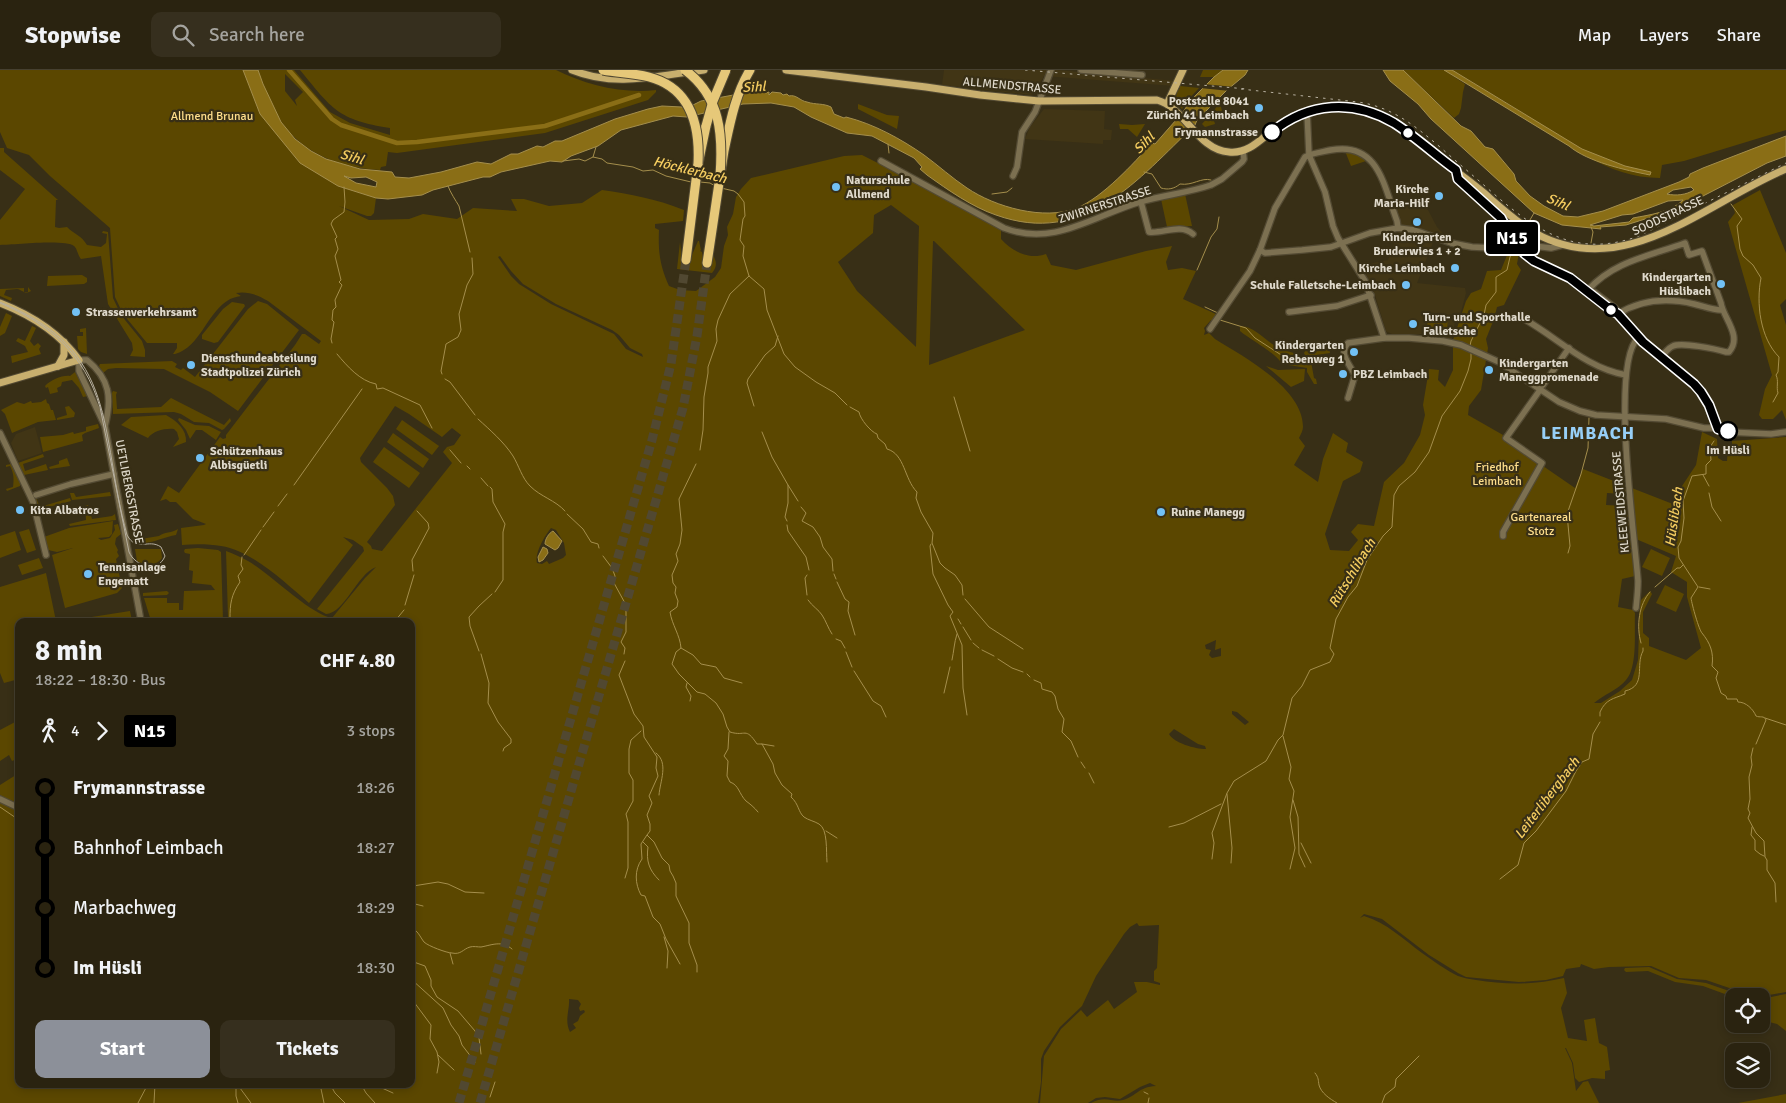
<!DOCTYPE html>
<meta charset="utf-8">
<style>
:root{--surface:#2a2310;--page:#362f1e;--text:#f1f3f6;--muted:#a5a49f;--line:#464030;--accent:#8c9099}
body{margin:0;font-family:Signika,sans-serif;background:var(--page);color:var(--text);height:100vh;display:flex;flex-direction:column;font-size:19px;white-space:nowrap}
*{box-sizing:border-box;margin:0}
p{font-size:16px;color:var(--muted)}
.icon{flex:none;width:28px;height:28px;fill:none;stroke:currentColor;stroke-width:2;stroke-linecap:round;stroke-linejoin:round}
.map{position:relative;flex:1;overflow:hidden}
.drawer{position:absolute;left:15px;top:548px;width:400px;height:470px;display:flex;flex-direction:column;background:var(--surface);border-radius:10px;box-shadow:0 2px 8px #0003,0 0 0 1px var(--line)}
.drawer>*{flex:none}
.badge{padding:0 10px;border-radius:4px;font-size:18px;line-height:32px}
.tools{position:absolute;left:1725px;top:918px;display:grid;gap:10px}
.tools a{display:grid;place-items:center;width:45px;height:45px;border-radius:10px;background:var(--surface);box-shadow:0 2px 8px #0003,0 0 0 1px var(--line);font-size:25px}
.map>.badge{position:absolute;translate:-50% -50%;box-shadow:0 0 0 2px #fff}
.legs{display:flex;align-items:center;gap:8px;height:55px;padding:0 20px;font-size:16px}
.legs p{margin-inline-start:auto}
.headline{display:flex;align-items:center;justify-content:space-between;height:85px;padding:0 20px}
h1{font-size:28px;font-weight:700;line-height:38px}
.cta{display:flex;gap:10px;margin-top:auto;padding:10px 20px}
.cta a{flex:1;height:58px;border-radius:10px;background:var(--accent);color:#fff;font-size:20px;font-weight:700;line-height:58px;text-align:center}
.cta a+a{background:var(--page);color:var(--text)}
ul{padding:0 20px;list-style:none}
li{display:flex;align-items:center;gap:18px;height:60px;font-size:19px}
li i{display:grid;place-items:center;width:8px;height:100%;margin:0 6px;background:currentColor}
li i::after{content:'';width:12px;height:12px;margin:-6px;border:4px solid;border-radius:50%;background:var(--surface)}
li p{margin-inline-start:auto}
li:first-child i{background:linear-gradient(#0000 50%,currentColor 0)}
li:last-child i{background:linear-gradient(currentColor 50%,#0000 0)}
header{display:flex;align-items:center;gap:30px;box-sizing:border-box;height:70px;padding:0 25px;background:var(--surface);border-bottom:1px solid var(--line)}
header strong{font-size:24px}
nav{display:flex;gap:28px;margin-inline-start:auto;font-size:18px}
.search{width:350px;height:45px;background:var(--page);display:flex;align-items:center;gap:12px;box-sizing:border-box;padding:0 18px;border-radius:10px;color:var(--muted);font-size:19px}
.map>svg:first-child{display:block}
.built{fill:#413515}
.green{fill:#5b4700;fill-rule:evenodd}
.water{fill:#8a6e16;stroke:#a48e4c;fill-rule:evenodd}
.pier{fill:#382f16}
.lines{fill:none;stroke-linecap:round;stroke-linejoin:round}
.stream{stroke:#a48e4c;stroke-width:1}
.canal{stroke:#8a6e16;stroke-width:4.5}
.highway-tunnel{stroke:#514831;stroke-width:9;stroke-dasharray:9 4.5;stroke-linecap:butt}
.minor-casing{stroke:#534a33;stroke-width:8}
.major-casing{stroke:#534a33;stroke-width:9}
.highway-casing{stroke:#534a33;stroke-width:11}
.minor{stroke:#7c7051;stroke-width:5.5}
.major{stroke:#c8af6e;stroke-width:7}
.highway{stroke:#e6c879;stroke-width:9}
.tram{stroke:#b7b0a0;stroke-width:1}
.rail{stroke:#b7b0a0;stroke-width:1;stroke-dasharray:2.5 5;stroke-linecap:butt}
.highway-bridge-casing{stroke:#534a33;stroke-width:11;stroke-linecap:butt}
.highway-bridge{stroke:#e6c879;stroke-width:9}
.line-1-casing{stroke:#fff;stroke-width:11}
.line-1{stroke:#000;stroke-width:8}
.poi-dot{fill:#72c1f5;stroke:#382f16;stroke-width:2}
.stop-1-dot{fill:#fff;stroke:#000;stroke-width:2.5}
.labels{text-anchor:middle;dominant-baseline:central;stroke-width:4.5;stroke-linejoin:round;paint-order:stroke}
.street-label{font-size:12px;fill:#dfd9cb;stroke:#382f16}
.poi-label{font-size:12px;font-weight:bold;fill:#dfd9cb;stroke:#382f16;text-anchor:start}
.park-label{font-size:12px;fill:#ffdf8c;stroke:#382f16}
.stop-label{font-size:12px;font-weight:bold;fill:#dfd9cb;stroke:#382f16;text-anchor:end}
.water-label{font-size:14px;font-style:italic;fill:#f5cd60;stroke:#382f16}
.district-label{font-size:18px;font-weight:bold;letter-spacing:1px;fill:#97cff7;stroke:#382f16}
</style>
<header>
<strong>Stopwise</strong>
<div class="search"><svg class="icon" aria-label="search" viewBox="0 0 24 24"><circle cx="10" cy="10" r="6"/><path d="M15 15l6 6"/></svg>Search here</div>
<nav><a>Map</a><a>Layers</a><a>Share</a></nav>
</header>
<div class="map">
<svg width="1786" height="1033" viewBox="0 0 1786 1033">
<rect width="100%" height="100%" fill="#382f16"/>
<!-- built -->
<g class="built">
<polygon points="944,0 1057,0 1176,11 1174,16 1044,6 1035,23 1031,25 942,15"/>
<polygon points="1044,39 1105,41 1104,59 1112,60 1111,70 1103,70 1103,74 1025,69 1030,57"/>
<polygon points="1415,132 1428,140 1437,157 1451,172 1402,156 1395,139"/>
<polygon points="1403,161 1413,162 1434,170 1417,213 1465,218 1466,223 1459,250 1455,252 1452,269 1423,264 1392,264 1386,261 1375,225 1362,198 1373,193 1388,190 1398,162"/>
<polygon points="35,357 42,383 18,391 11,373 16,364"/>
</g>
<!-- green -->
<g class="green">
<path d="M0 0H243L260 44 338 116 376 128 374 143 371 146H367L339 136 369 150 409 149 423 144 457 149 473 138 517 141 511 129H524L549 136 582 133 602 120C630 124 657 129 684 140L683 151 655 154V158L659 160C658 182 660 196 669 216L680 220 696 221 715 207 721 198 724 176 728 165 727 157 733 144 736 127 741 119 751 108 844 86 862 85 935 122 1001 160V169C1013 182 1029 190 1046 184L1051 195 1076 200 1146 181 1172 176 1166 192 1168 200 1182 198 1196 201 1183 229 1218 245 1214 252 1211 250 1204 258 1205 261 1204 265 1209 263 1215 269C1244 287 1303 318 1303 357 1303 360 1301 364 1299 368L1305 376 1294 395 1318 412 1323 389 1333 363 1348 373 1346 382 1363 392 1360 402 1343 411 1325 464 1330 480 1349 481 1358 470 1351 462 1358 454 1374 456 1384 412 1404 393 1420 365 1425 345 1423 335 1429 299 1439 300 1438 310 1445 317 1453 300V270L1466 231 1471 223 1481 219 1487 201 1501 200 1518 158 1529 167 1520 177 1517 194 1521 200 1504 235 1497 237 1494 249 1486 269 1488 278 1481 320 1469 336 1468 345 1503 365 1502 368 1538 392 1539 397 1501 465V468L1504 466 1505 462 1543 396 1575 418 1583 399 1678 436 1682 416 1696 395 1702 362 1717 369 1718 388 1723 391H1727L1728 378H1732V371L1786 367V922L1769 925 1741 922 1706 910 1679 908 1651 896 1609 897 1594 899 1581 894 1580 897 1566 899 1563 906 1546 910 1519 912 1466 907 1458 903 1429 885 1382 849 1364 844 1360 848 1364 846C1387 853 1403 869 1422 883 1432 890 1447 901 1458 906 1463 908 1470 909 1476 910 1506 915 1534 915 1564 908L1567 923 1561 938 1568 968 1587 971 1584 950 1595 948 1599 973 1607 977 1610 1000 1605 1001V1009L1592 1008 1579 1012 1575 1008 1573 993 1566 978H1565L1572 993 1576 1021 1583 1012 1588 1011 1599 1033H1091C1106 1025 1112 1033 1123 1030 1137 1026 1138 1017 1156 1016L1150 1013 1140 1017 1120 1029 1105 1027 1096 1028 1088 1033H1040L1044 986 1061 959 1081 940 1087 947 1108 930 1114 939 1137 922 1134 912H1147L1160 915V913L1154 911V901L1157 898 1159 855 1139 856 1137 853 1130 857 1124 864 1096 906 1082 936 1060 957 1044 981 1041 989V1012L1038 1033H0V731L19 740V1014H411V551H224L228 547 226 481C234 484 241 487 248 491 269 503 311 545 332 548L365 508 376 497C357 504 345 543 326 544L317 539 364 481 363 477 353 470 343 467 353 475 309 533C285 513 253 481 221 476 209 474 195 474 182 475L181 458 204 455 206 454 193 449 176 432H170L166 429 160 431 168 416 179 423 220 367 223 369 226 368V365L295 275 302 264H305L319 274 321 271 268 231C258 225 248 221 236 223L241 226C236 227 231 228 227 231 206 245 200 277 175 284H173L177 278V273H147L123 244 115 227 110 158 50 106 29 85 7 78 0 62ZM891 135 919 156 916 277 857 221 838 192 873 163 874 145ZM933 171H934L1025 260 929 295ZM500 186 511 201 523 214 556 234 612 260 619 265 630 278 642 284 643 287 626 279 614 264 551 234 519 214 511 206 498 187ZM395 336 409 344 442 367 452 358 461 365 454 375 447 377 443 382 452 393 382 481 372 479 371 476 367 472 395 435 393 426 387 418 361 392 360 388ZM1607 423 1623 424 1634 428 1633 444 1636 469 1676 486 1671 502 1687 512V527L1701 578 1686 590 1649 576V568L1643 563V542L1652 524 1650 521 1640 531 1638 590 1632 610 1620 621 1601 633H1594C1603 625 1618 620 1626 610 1638 597 1634 561 1635 543L1633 540 1618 537 1622 509 1635 506 1628 432H1624V436L1606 435ZM551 458 556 460 564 473 566 485 563 488 549 494 547 491 542 494 537 493C534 484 545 465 551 458ZM1216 570 1215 580 1221 578V586L1212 588 1209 585 1211 580 1206 579 1205 575ZM1232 641 1237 642 1249 652 1245 655 1232 644ZM1174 659 1198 674 1205 676 1206 679C1195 679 1174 673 1169 664ZM569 929 578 930 581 934 579 938 580 941 584 940 585 942 580 946 578 951 573 954 576 958 570 962C564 950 570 939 569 929Z"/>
<path d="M258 0H294L330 42 350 53 390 65V58C338 50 332 39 300 0H556C586 15 623 24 656 20V22L648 30 545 63 397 83 388 82 386 96 381 97 380 100C342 98 305 85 282 53 277 47 275 39 271 32 266 22 261 11 258 0ZM285 4 303 22 295 30 297 36 285 21Z"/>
<polygon points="1203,0 1223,0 1214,7 1200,7"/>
<polygon points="1403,0 1444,0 1465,14 1463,22 1461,38 1459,44 1454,48"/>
<path d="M1452 0H1786V60L1684 91 1662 95 1660 108C1605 108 1564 71 1521 42 1498 27 1475 14 1452 0Z"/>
<polygon points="1180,16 1199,18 1185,33 1182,39 1175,31 1177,22 1180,18"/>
<polygon points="1220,33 1222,41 1212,44 1215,54 1205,57 1202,54"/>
<polygon points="858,34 887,45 899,46 897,59 858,39"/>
<polygon points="1119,54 1132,55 1145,54 1137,67 1128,59 1120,59"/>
<path d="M0 78H4V82L58 130H56L55 157 59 158 67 157C75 165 81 165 87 175L101 177 106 173 107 164 102 163 103 161 108 162 113 228 121 245 142 271 145 280V287L130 286 133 280 132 273 108 234 101 186 81 189C78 186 77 178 74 176 65 169 14 175 0 175V150L25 119 0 100Z"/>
<polygon points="1345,81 1353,82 1369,90 1351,96"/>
<polygon points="1760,120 1786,183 1786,229 1780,235 1786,255 1786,350 1782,340 1773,349 1762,349 1759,345 1765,319 1772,305 1728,152 1735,143 1733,135"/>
<polygon points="1185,124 1192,156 1167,157 1161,129"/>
<path d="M698 171H699L701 180 700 181 702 182 704 194 709 196 713 185C717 192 717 197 712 203L677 199 680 172 682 191 689 192Z"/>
<polygon points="82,205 87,208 87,212 84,214 47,216 48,206"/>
<path d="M28 217 31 221C24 225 23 220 17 219 14 219 9 220 6 220L4 225 12 228 11 231 0 226V219L24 218V222H28Z"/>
<polygon points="258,231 267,234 299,260 238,341 210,322 164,299 116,298 108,299 103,303 99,296 100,294 172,291 177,294 175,297 181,300 183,298 195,307 248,239"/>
<polygon points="232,232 244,234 245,236 218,272 214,273 202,269 202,265 223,239"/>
<polygon points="6,243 12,246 5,263 0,266 0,257"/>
<polygon points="1428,244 1448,246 1447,260 1427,258"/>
<polygon points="32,256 36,258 30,271 34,276 38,273 41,276 39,279 41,284 12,293 11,286 28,282 25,276 16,271 18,268 25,271"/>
<path d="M1240 256C1255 256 1266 272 1279 278 1286 282 1295 281 1300 288L1306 287 1304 283 1307 278 1329 276 1330 283 1310 286 1314 308 1316 309 1317 314H1314L1307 302V298L1282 294C1275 282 1252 271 1240 261Z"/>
<polygon points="86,258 87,284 81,282 78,279 77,266 83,266 83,262 80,262 80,259"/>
<polygon points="1266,296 1278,300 1305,299 1304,311 1291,317"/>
<path d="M75 302 88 326 83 327 79 318 72 310 62 312 61 316 57 318 58 322 50 324 48 317 46 318 45 316C51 310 62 305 70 306Z"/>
<polygon points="113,321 117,322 116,325 117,339 161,337 171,328 224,355 230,348 231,351 224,359 222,360 209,353 194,352 181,344 174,342 113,344 112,323"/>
<polygon points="46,329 47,333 49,334 51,340 53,340 56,350 38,352 12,363 5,344 1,340 17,332 24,334 31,331 32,333 41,332"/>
<polygon points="69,336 75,343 74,347 57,350 57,348 67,345 65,337"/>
<path d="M166 345C177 351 187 360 186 372L173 377 179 369 177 362 174 359C165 358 153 361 148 368L121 355 131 347Z"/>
<polygon points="179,348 195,355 209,356 221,362 216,370 202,360 196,360 190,369 186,360 178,350"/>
<polygon points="402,350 439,376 432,385 396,359"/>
<polygon points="98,354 99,358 85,363 82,365 83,371 43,382 40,367 63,365 73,362 74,364 86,361 86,357"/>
<polygon points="393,363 429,389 423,398 387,372"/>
<polygon points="384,377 420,403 409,418 373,392"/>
<polygon points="43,384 44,387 23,394 25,401 46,394 48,400 24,405 18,393"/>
<polygon points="67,388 70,396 50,399 49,397 59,394 59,391"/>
<path d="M11 394 20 410V416L7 421 6 419 13 417C14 410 14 403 10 396L6 397V395Z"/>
<polygon points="110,422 111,426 72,430 70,423 74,423 76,427"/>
<polygon points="34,423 40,437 70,428 71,431 38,440 32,424"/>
<polygon points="88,435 92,449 112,446 115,444 116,450 70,456 69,454 86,450 85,436"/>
<polygon points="113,451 112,464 109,467 98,468 101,470 110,468 115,460 114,455 118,454 121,464 116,468 115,474 118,480 117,482 119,486 116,489 122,518 117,523 65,538 52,485 73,478 57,482 48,480 44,467 69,458"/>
<polygon points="29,459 36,480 27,483 19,462"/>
<path d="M178 459 176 465C163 467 148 476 135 472V470L159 466C164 462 172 463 178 459Z"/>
<polygon points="15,461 21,480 0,488 0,466"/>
<polygon points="198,478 218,480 221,482 223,551 151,551 144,528 167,528 167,533 179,533 179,540 183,540 184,521 215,520 211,515 192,513 193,501 189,500 190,484 185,483 184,481 185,479"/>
<path d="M135 479H161L162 488C155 497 146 496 137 491Z"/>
<polygon points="1651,479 1670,488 1662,506 1642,497"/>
<polygon points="39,488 43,498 22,505 18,495"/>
<polygon points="46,503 56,551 19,551 19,609 4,613 0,603 0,517"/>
<polygon points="1665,515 1684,524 1676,542 1656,533"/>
<polygon points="167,521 169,523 167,525 143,526 143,523"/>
<polygon points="130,541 132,551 66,551"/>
<polygon points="15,652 19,652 19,691 17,689 12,691 9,685 0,691 0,660"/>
<polygon points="19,703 19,735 0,727 0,715"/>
<polygon points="1649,897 1677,909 1706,913 1732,922 1758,926 1733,927 1703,916 1675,912 1648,901 1626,902 1624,900 1625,898"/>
<polygon points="1786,924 1786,961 1777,954 1761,950 1761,933 1766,928"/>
<polygon points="1786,1024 1786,1033 1738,1033"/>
</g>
<!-- water -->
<g class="water">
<path d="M243 0H258L263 14 281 52 295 69 311 81 326 89 360 99 392 102 395 107 409 108 441 102 477 92 491 94 511 84H518L537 76 543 77 555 71H562L615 49 648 39 662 36 682 37 693 35 701 31 744 23 750 21 752 23 757 21H763L766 23 769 22V25L772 22 781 23 783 25 787 24 789 26C796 24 800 31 807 32 816 35 823 33 831 37L834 44 844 48 846 47C874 54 901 69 924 85 939 96 952 108 967 118 995 137 1044 151 1077 138 1103 127 1133 94 1152 73L1155 74 1183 42 1191 30 1214 7 1223 0H1248L1245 5 1227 20 1197 50 1195 55C1138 109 1085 177 996 145 972 137 948 120 927 105L920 99 922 97 914 88 872 66 847 63 811 47 794 37 771 33 743 34 687 47 673 46 621 60 598 76 571 86 562 92 550 91 501 102 490 107H483L433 120 422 125 388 129 376 128 338 116 300 93 260 44ZM344 106 351 108 366 107 377 112 376 117 356 113Z"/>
<path d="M1383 0H1403L1461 56 1471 61 1485 77 1493 79 1514 104 1516 111 1530 126 1544 136 1563 146 1578 147 1603 141 1679 112 1689 107 1690 104 1703 98 1786 66V86L1767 93 1703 126 1697 131 1658 145 1626 155 1600 157 1601 159 1562 155 1534 143 1431 49 1418 34 1390 11ZM1691 117 1694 120C1686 125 1676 126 1667 124L1673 120ZM1683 130C1672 142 1649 145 1633 148L1629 152 1594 156 1590 155 1622 145 1633 144 1668 131Z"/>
<path d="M1444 0H1452L1582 79 1625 96 1651 102 1650 105C1625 100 1588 92 1569 76Z"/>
<path d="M553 461 562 471 558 478 555 480 545 474C545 469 549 463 553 461Z"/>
<polygon points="543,477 547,479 548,483 543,490 539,492 538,487"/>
</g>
<!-- pier -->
<polygon class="pier" points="1203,14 1235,17 1230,21 1200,18"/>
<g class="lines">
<!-- stream -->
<g class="stream">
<polyline points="888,74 889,83"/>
<polyline points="596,77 593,87 602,89 607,93 633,97 643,101 653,100 666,106 691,112"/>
<polyline points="563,91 579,89 585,91 593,87"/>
<path d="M1144 102 1152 104 1161 118C1168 120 1174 119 1180 114 1193 116 1201 107 1211 110"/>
<polyline points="700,112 710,113 715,116"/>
<path d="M448 116C450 122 456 131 459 136L470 182"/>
<polyline points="721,118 734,121 738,124 744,132 745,146 743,149 740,170 744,176 743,186 749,206 764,219 767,240 784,284 795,297 816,312 835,323 847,335"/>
<polyline points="992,124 1007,122 1012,118"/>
<path d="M1731 134 1742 149 1737 156 1740 179 1743 186 1753 195 1761 208C1756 233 1760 268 1779 287L1778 302 1776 305C1779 311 1776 317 1778 323L1773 332"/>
<polyline points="1527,155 1534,143"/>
<polyline points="1591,157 1593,162 1591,173"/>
<polyline points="1517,172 1524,161"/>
<polyline points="1197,200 1211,167 1217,159 1219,147"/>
<polyline points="1205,237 1218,243"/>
<polyline points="1220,250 1246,258 1255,268 1292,292"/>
<polyline points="332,273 331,269 334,252 332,250 333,240 336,237 335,230 342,215 339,212 341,210 335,186 338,179 335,169 337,167 331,154 333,150 344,142 345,132 344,117"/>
<polyline points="1470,276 1471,271 1484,245 1486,235 1496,222 1496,207 1507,200 1510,187 1514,178"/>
<path d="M337 284C347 296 360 311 376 314L377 319 383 318 420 335 432 358"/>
<polyline points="442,304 441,301 446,274 458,267 461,260 459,244 467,215 473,204 472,188"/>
<polyline points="445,309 450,312 475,345"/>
<polyline points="954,327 970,381"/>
<polyline points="754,336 747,313 748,309 765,285 775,276 778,266"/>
<path d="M850 337 859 342C860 349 871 362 877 364L878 368 885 374 887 379C905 384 904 409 917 422L916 428 921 442 933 463 932 473 940 493 945 498 955 505 962 515 963 525"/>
<path d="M478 349C490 360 504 372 513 386 519 396 522 408 530 416 541 427 555 430 565 441"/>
<polyline points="762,362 772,387 788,415 788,433 785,447 787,451"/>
<path d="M1714 371 1710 377 1711 390 1706 395V404L1692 406 1683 431 1684 448 1681 471 1678 477 1679 488 1698 517 1691 528C1692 535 1699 560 1702 563 1710 573 1714 582 1712 596L1718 602 1716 608 1721 623 1726 626 1727 629H1737L1738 632C1746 632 1753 639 1756 646 1760 648 1764 645 1766 650L1756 674"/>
<polyline points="450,380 461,393"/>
<polyline points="700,380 703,360 704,327 708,303 708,297 717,271 716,259 718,250 730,224 749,206"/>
<path d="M696 394 679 429 682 460 680 474 676 484 678 491 672 505 673 513 676 517 675 523 678 531 677 537 670 542C672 555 680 565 681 578L676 582 672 594 679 604 697 622 705 624 716 633 723 644 727 657 730 662C746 667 745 656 757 674H762L773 694 775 703 782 715 792 724 791 727C799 734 798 742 804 747 808 750 814 751 819 754 828 759 826 781 827 792"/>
<polyline points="467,396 470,399"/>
<polyline points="1703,405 1709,416"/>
<polyline points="481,408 488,416"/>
<polyline points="294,415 362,319"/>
<polyline points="788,415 798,431"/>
<polyline points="490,417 492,419 493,432 505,454 503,462 503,510 495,522"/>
<polyline points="1709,423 1712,437 1721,451"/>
<polyline points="278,436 287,424"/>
<polyline points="801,437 806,443 802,451 813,457 820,467 823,477 832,489 833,501"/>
<polyline points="567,444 583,459 591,472 598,474 599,478"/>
<polyline points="787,455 788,461 806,487 809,500"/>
<polyline points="263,457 274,442"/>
<polyline points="931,474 930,476 933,504 948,535 953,542 950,546 962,575 963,618 967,645"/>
<polyline points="1568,483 1570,476 1567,444 1581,404 1588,378 1589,348"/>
<polyline points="244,485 261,460"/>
<polyline points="603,486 612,498 615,506 614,513 626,535 626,562 621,572 625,578 624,584"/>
<polyline points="413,501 412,490 429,458 428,453 417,441"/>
<polyline points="834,504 836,509"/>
<polyline points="807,505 805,508 807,525"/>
<polyline points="837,512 845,529 849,532 848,541 855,565"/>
<polyline points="1655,517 1677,498 1680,498 1683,495"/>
<polyline points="1699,517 1710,519"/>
<polyline points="965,529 989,557 1023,579"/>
<path d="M808 530C812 536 819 540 822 545 826 551 828 558 832 564"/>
<polyline points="405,535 414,505"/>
<path d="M230 548C230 534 231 525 240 512L238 506 243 499 241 495 242 487"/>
<polyline points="958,549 961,554"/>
<polyline points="395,551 404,540"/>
<polyline points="963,557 971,570"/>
<polyline points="836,569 841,571 845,578"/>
<polyline points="973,573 979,578"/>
<path d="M1641 573C1636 556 1639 534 1650 522"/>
<polyline points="681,578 693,585 701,594 716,597 724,608 742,613"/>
<polyline points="982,580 994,586"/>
<polyline points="479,581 470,556 469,547 479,536 492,524"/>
<polyline points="846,582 852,597"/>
<polyline points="481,584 489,613 488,633 498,652 511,669 511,673 504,678 503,681"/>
<polyline points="998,589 1012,598 1023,602"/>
<path d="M952 590C954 581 954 573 957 564"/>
<polyline points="625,591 619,605 634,644 643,656 644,667 657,687 656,698 658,706 649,726 652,733 647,745 650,754 650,761 647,765 654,772 662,788 669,795 670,801 673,806 676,813 676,826 689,853 689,873 697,895 697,902"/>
<polyline points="854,601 873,631 881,636 886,647"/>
<polyline points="1027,604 1030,607"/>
<polyline points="1034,610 1041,613 1042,619 1052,622 1055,626 1058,639 1064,649 1062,662 1071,671 1078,687"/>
<polyline points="687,613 686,617 691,626 690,631"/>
<polyline points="944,623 950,597"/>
<path d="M1600 646V642C1606 629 1613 629 1625 624V621C1647 616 1635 595 1643 581V578"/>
<polyline points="1765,648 1786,655"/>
<path d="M729 662 728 679 724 686 728 691 727 706 730 712C739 715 739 724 746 731 750 734 754 737 758 742"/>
<polyline points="1283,666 1291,697 1289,709 1294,721 1290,747 1295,778 1290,799"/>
<polyline points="762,674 774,676"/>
<polyline points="1753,678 1751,687 1752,695 1749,707 1750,729 1748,739 1750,743 1748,748 1756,763 1764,771 1765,787 1767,790 1767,800 1775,813 1776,832"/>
<path d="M656 683C669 693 660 711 659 725"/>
<polyline points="1081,692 1085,698"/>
<polyline points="1089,703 1094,713"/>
<polyline points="1227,724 1232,778 1231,793"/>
<polyline points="1293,730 1298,747 1299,784 1305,797"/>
<polyline points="0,737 19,750"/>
<polyline points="1169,757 1184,753 1221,734"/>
<polyline points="1752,757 1751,765 1755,770 1755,780 1760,784 1764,786"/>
<polyline points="826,761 837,768"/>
<path d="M647 765 641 774 642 789C634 800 635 814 641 825L645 826 653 847 660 854 666 869 680 894"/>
<path d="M643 772 648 777C646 791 649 800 659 810"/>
<polyline points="1301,773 1311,793"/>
<polyline points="1212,789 1214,773 1212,763 1227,723 1234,711 1266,691 1278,670 1283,665 1292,628 1302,616 1310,600 1330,592 1334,584 1330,578 1336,549 1348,527 1357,516 1367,490 1383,466 1392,457 1394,425 1399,416 1415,402 1429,382 1442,346 1460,321 1468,301 1471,289 1471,282"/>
<polyline points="625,808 628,798 628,752 626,744 633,731 633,710 629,703 629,679 631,670 641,661"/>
<polyline points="1500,809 1518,795 1524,773 1536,761 1566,721 1576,701 1582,692 1589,689 1593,664 1600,652"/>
<polyline points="411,819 413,816 438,812 448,814 465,822 484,823"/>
<polyline points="411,833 423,836"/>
<path d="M411 858C418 860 420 867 424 872 428 876 447 883 452 883 461 885 463 879 470 877 473 876 478 877 481 877 492 875 502 870 512 879"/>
<polyline points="664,867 668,881 667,898"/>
<polyline points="450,883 453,894"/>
<polyline points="411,891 425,896 431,910 431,916 437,927 458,941 475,961 479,968 481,984"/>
<polyline points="411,909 443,938 451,955 459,966 462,975 475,992"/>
<polyline points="411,928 431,955 430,969 437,982 439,992 437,1003"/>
<polyline points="438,985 454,1000"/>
<path d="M1315 1003C1319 1008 1318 1010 1319 1015 1321 1023 1330 1029 1337 1033"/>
<polyline points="236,1014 236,1026 238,1033"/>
<polyline points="237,1014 251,1033"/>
<polyline points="320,1014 324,1033"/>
<polyline points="330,1014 335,1023 345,1033"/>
<polyline points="361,1014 366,1023 375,1033"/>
<polyline points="373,1014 393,1023"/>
<polyline points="1144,1022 1148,1024"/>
<polyline points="490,1027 495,1012"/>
<polyline points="138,1033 148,1014"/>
<polyline points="154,1033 155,1014"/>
<polyline points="1148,1033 1149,1028"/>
<polyline points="1382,1033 1385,1025 1395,1017 1396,1009 1419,986"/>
</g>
<!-- canal -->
<polyline class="canal" points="289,0 332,49 341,55 397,73 417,72 545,56 639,25"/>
<!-- highway-tunnel -->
<g class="highway-tunnel">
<polyline points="459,1033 652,370 671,294 686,190"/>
<polyline points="480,1033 683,338 697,266 707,193"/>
</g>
<!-- minor casing -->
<g class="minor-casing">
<g id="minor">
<polyline points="1081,0 1142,5"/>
<polyline points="1307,41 1309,85 1325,122 1333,156 1338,168 1365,211 1384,268"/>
<path d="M881 91 1004 158C1054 177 1093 146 1140 132 1163 125 1188 123 1211 115L1222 109 1242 92 1244 89 1243 81"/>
<polyline points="1456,100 1459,109 1501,148 1514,173 1525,184 1535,192 1570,208 1588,220 1594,222 1615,238 1643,272 1694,314 1701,322 1709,335 1718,358"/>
<polyline points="1013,106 1017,97 1022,62 1035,42 1051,0"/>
<path d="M1141 132 1149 162C1163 164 1180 153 1193 164"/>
<polyline points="1260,180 1265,183 1302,180 1331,177 1370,163 1398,158 1414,160 1451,173 1472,177 1492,178 1513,170"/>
<polyline points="1520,180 1526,175 1551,178 1563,175"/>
<path d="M1588 220C1614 191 1650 186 1685 173L1689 185 1702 181 1721 233C1723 248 1743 266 1729 282H1726C1716 279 1682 272 1673 276 1668 278 1665 283 1661 287"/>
<polyline points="1588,220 1592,226 1612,241"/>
<polyline points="1289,242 1337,236 1371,225"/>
<path d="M1618 244C1642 229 1668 228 1694 234 1703 236 1712 240 1721 240"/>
<path d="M1521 245 1524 249C1558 268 1586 298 1626 305"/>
<path d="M1210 259 1250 201 1260 180 1275 138 1305 87C1312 83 1322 82 1331 80 1379 71 1384 117 1397 151L1398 158"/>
<polyline points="1543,315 1569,278"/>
<path d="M1348 328 1355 305C1350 295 1338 283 1348 273L1384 268H1409L1443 271 1461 275 1499 292 1559 332 1580 341 1596 345 1666 349 1704 358H1718L1728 362 1771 364 1786 362"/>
<path d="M105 356C112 328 110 309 87 290H79V301L105 356 141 551"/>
<polyline points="0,363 33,432 46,485"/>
<polyline points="36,425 71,414 114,404"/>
<polyline points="1503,466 1503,462 1542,393 1506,368 1540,320"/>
<path d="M1636 538C1637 529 1638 519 1638 511 1635 468 1610 294 1638 268"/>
<polyline points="0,729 19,738"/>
</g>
</g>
<!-- major casing -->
<g class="major-casing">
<g id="major">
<path d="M572 0C616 18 659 5 704 0"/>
<path d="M786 0 926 17 980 25 1039 31 1157 30C1186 38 1197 80 1229 82 1248 84 1260 70 1274 59 1305 36 1338 31 1374 44 1398 53 1417 70 1437 86 1452 99 1469 110 1484 123 1500 137 1516 152 1535 163 1625 213 1706 132 1786 99"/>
<polyline points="1167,34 1183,0"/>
<path d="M0 233C31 245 59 262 79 290L0 313"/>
<polyline points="58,296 64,285 64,272"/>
</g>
</g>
<!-- highway casing -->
<g class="highway-casing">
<g id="highway">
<polyline points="686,190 698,94 706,56"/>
<path d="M707 193C713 155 718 118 724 81 730 53 735 25 750 0"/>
</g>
</g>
<!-- minor -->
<use href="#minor" class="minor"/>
<!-- major -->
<use href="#major" class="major"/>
<!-- highway -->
<use href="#highway" class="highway"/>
<!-- tram -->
<path class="tram" d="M0 232C121 281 98 360 127 465 137 483 148 468 161 477L165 486C158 504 135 496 129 482L100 337C84 284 50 254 0 233"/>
<!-- rail -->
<g class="rail">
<polyline points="1025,0 1247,19"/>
<path d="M1241 19 1358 32C1392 37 1414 55 1440 77 1458 93 1476 108 1494 124 1539 163 1578 188 1639 166L1786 93"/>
</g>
<!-- highway-bridge casing -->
<g class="highway-bridge-casing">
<g id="highway-bridge">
<path d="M603 0C618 3 634 3 649 7 691 18 700 56 698 94"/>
<path d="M685 0C721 27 723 65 720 106"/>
<polyline points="706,56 713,31 726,0"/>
</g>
</g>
<!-- highway-bridge -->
<use href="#highway-bridge" class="highway-bridge"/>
</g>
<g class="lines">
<!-- line-1 casing -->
<g class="line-1-casing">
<path id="line-1" d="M1272 62C1309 32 1353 29 1394 53 1416 67 1435 85 1456 100L1458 109 1501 148 1514 173 1525 184 1534 191 1570 208 1611 240 1618 244 1643 272 1694 314 1701 322 1709 335 1718 359 1728 361"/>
</g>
<!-- line-1 -->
<use href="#line-1" class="line-1"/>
</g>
<!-- markers -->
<g class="poi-dot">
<circle cx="1259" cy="38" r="5"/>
<circle cx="836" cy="117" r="5"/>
<circle cx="1439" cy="126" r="5"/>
<circle cx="1417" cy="152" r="5"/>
<circle cx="1455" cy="198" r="5"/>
<circle cx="1721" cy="214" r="5"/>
<circle cx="1406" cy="215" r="5"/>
<circle cx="76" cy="242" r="5"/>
<circle cx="1413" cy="254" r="5"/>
<circle cx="1354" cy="282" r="5"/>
<circle cx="191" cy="295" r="5"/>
<circle cx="1489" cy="300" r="5"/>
<circle cx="1343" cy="304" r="5"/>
<circle cx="200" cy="388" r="5"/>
<circle cx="20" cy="440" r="5"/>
<circle cx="1161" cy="442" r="5"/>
<circle cx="88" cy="504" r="5"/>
</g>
<g class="stop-1-dot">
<circle cx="1272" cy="62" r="9"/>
<circle cx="1408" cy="63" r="6"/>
<circle cx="1611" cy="240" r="6"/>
<circle cx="1728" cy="361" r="9"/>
</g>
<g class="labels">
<!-- street labels -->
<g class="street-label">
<text transform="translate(1012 16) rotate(5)">ALLMENDSTRASSE</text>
<text transform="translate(1105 135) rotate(-18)">ZWIRNERSTRASSE</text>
<text transform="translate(1668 146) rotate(-25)">SOODSTRASSE</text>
<text transform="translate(129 422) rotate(79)">UETLIBERGSTRASSE</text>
<text transform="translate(1621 432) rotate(-95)">KLEEWEIDSTRASSE</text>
</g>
<!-- poi labels -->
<g class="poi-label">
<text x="1249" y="31" text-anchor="end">Poststelle 8041<tspan x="1249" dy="14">Zürich 41 Leimbach</tspan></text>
<text x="846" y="110">Naturschule<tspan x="846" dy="14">Allmend</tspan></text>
<text x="1429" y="119" text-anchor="end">Kirche<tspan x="1429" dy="14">Maria-Hilf</tspan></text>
<text x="1417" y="167" text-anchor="middle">Kindergarten<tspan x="1417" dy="14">Bruderwies 1 + 2</tspan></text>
<text x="1445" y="198" text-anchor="end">Kirche Leimbach</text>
<text x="1711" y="207" text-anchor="end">Kindergarten<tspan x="1711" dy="14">Hüslibach</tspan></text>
<text x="1396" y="215" text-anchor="end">Schule Falletsche-Leimbach</text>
<text x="86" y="242">Strassenverkehrsamt</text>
<text x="1423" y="247">Turn- und Sporthalle<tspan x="1423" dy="14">Falletsche</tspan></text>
<text x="1344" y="275" text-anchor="end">Kindergarten<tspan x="1344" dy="14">Rebenweg 1</tspan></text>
<text x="201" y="288">Diensthundeabteilung<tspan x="201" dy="14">Stadtpolizei Zürich</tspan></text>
<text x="1499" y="293">Kindergarten<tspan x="1499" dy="14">Maneggpromenade</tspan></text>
<text x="1353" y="304">PBZ Leimbach</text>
<text x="210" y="381">Schützenhaus<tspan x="210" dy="14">Albisgüetli</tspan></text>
<text x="30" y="440">Kita Albatros</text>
<text x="1171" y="442">Ruine Manegg</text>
<text x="98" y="497">Tennisanlage<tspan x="98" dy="14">Engematt</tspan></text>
</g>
<!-- park labels -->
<g class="park-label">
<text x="212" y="46">Allmend Brunau</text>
<text x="1497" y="397">Friedhof<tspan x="1497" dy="14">Leimbach</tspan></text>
<text x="1541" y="447">Gartenareal<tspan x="1541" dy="14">Stotz</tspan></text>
</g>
<!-- stop labels -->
<g class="stop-label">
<text x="1258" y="62">Frymannstrasse</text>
<text x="1728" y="380" text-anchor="middle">Im Hüsli</text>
</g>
<!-- water labels -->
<g class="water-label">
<text transform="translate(754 17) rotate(-3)">Sihl</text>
<text transform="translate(1144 73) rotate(-45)">Sihl</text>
<text transform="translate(352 87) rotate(16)">Sihl</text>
<text transform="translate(690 100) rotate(14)">Höcklerbach</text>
<text transform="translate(1558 132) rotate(23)">Sihl</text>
<text transform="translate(1674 447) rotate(-82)">Hüslibach</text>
<text transform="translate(1352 503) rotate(-59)">Rütschlibach</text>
<text transform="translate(1547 728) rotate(-53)">Leiterlibergbach</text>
</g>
<!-- district labels -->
<g class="district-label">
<text x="1588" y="363">LEIMBACH</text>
</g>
</g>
</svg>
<div class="tools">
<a><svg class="icon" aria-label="locate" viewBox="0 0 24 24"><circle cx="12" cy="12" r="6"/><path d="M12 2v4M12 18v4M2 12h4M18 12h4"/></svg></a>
<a><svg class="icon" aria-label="layers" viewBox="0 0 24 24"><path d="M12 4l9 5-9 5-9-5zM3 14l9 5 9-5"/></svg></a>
</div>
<b class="badge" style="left:1512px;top:168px;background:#000;color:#fff">N15</b>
<section class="drawer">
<div class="headline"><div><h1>8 min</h1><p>18:22 – 18:30 · Bus</p></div><b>CHF 4.80</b></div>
<div class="legs"><svg class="icon" aria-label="walk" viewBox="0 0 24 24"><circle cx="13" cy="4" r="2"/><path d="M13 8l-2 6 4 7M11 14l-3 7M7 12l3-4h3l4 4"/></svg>4<svg class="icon" aria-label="forward" viewBox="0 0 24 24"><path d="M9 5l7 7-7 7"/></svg><b class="badge" style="background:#000;color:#fff">N15</b><p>3 stops</p></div>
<ul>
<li><i style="color:#000"></i><b>Frymannstrasse</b><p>18:26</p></li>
<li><i style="color:#000"></i><span>Bahnhof Leimbach</span><p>18:27</p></li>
<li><i style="color:#000"></i><span>Marbachweg</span><p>18:29</p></li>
<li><i style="color:#000"></i><b>Im Hüsli</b><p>18:30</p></li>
</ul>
<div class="cta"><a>Start</a><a>Tickets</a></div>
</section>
</div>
